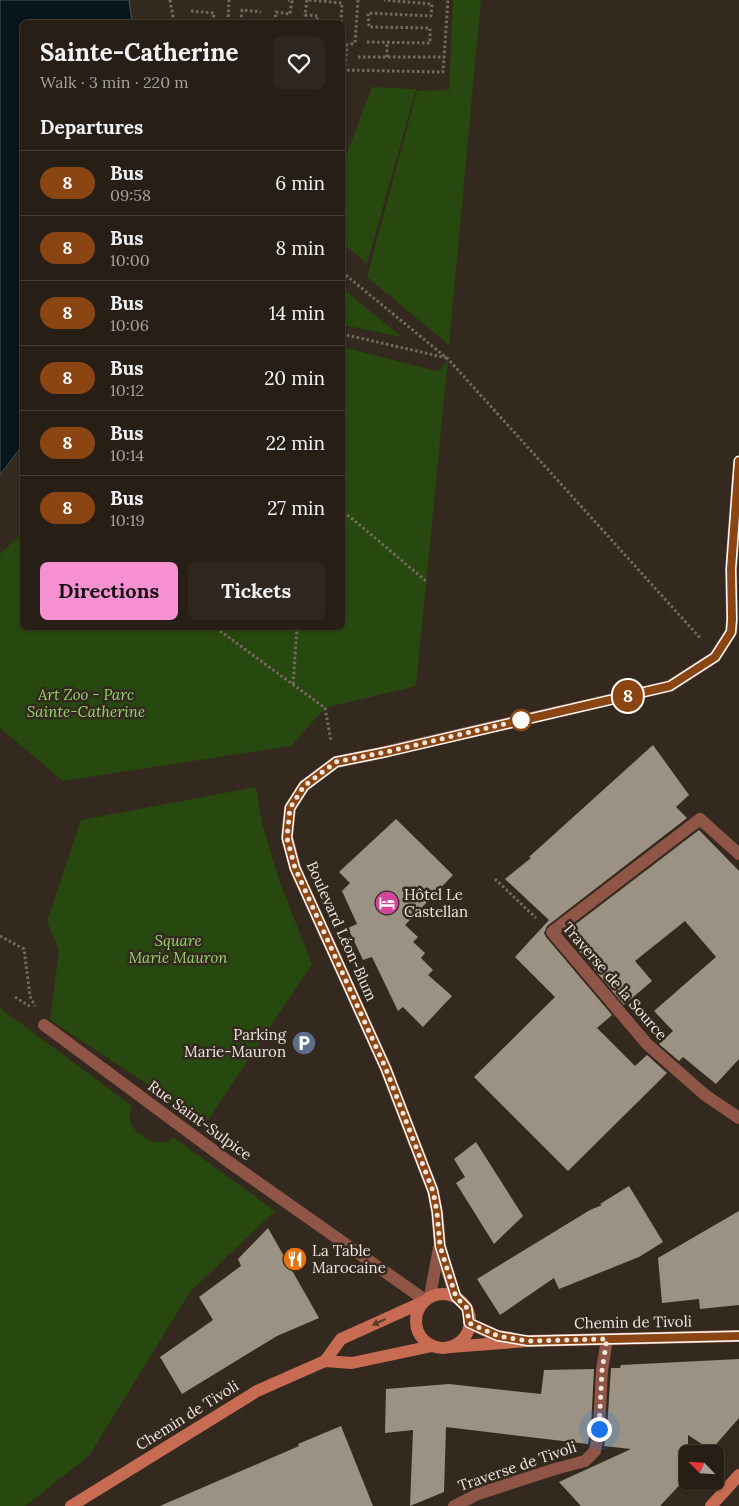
<!DOCTYPE html>
<meta charset="utf-8">
<style>
:root{--surface:#271f16;--page:#2f271f;--text:#f1f3f6;--muted:#a4a2a1;--line:#433d35;--accent:#f690d0}
body{margin:0;font-family:Lora,serif;background:var(--page);color:var(--text);height:100vh;display:flex;flex-direction:column;font-size:19px;white-space:nowrap}
*{box-sizing:border-box;margin:0}
p{font-size:16px;color:var(--muted)}
.icon{flex:none;width:28px;height:28px;fill:none;stroke:currentColor;stroke-width:2;stroke-linecap:round;stroke-linejoin:round}
.map{position:relative;flex:1;overflow:hidden}
.side{position:absolute;left:20px;top:20px;width:325px;height:610px;display:flex;flex-direction:column;background:var(--surface);border-radius:8px;box-shadow:0 1px 4px #0004,0 0 0 1px var(--line)}
.side>*{flex:none}
.badge{padding:0 10px;border-radius:16px;font-size:18px;line-height:32px}
.needle{width:32px;rotate:295deg}
.buttons{position:absolute;left:679px;top:1445px;display:grid;gap:10px}
.buttons a{display:grid;place-items:center;width:45px;height:45px;border-radius:8px;background:var(--surface);box-shadow:0 1px 4px #0004,0 0 0 1px var(--line);font-size:25px}
.you{position:absolute;width:25px;height:25px;margin:-12px;border:4px solid #fff;border-radius:50%;background:#1a73e8;box-shadow:0 0 0 8px #1a73e833}
.map>.badge{position:absolute;translate:-50% -50%;box-shadow:0 0 0 2px #fff}
h2{padding:0 20px;font-size:19px;line-height:45px}
.round{display:grid;place-items:center;flex:none;width:52px;height:52px;border-radius:8px;background:var(--page)}
.headline{display:flex;align-items:center;justify-content:space-between;height:85px;padding:0 20px}
h1{font-size:24px;font-weight:700;line-height:38px}
.cta{display:flex;gap:10px;margin-top:auto;padding:10px 20px}
.cta a{flex:1;height:58px;border-radius:8px;background:var(--accent);color:#111;font-size:20px;font-weight:700;line-height:58px;text-align:center}
.cta a+a{background:var(--page);color:var(--text)}
ul{padding:0;list-style:none}
li{display:flex;align-items:center;gap:15px;height:65px;padding:0 20px;border-top:1px solid var(--line)}
li div{flex:1}
li b{display:block;font-size:19px}
li em{font-style:normal}
li .badge{min-width:55px;font-weight:700;text-align:center}
.map>svg:first-child{display:block}
.green{fill:#27480e}
.water{fill:#08151c;stroke:#4d5356}
.building{fill:#9c9283}
.lines{fill:none;stroke-linecap:round;stroke-linejoin:round}
.path{stroke:#746a60;stroke-width:3;stroke-dasharray:2.5 2.5;stroke-linecap:butt}
.lane{stroke:#8f5546;stroke-width:12}
.street{stroke:#8f5546;stroke-width:12}
.secondary{stroke:#c76b53;stroke-width:12}
.oneway{fill:#593a2b}
.line-casing{stroke:#fff;stroke-width:11}
.line{stroke:#8b4513;stroke-width:8}
.walk{stroke:#ede5de;stroke-width:5;stroke-dasharray:0 9}
.stop-dot{fill:#fff;stroke:#8b4513;stroke-width:2.5}
.labels{text-anchor:middle;dominant-baseline:central;stroke-width:5;stroke-linejoin:round;paint-order:stroke}
.park-label{font-size:15px;font-style:italic;fill:#95d56d;stroke:#34291e}
.poi-label{font-size:15px;fill:#ede5de;stroke:#34291e;text-anchor:start}
.street-label{font-size:15px;fill:#ede5de;stroke:#34291e}
</style>
<div class="map">
<svg width="739" height="1506" viewBox="0 0 739 1506">
<rect width="100%" height="100%" fill="#34291e"/>
<!-- green -->
<g class="green">
<polygon points="453,0 481,0 449,345 367,277 417,91 449,90"/>
<polygon points="372,87 416,89 367,264 343,243 343,164"/>
<polygon points="343,289 402,337 343,325"/>
<polygon points="343,347 436,371 441,369 448,359 416,686 325,708 291,746 63,781 0,728 0,554 22,533 22,628 342,628"/>
<polygon points="256,787 262,823 279,880 312,964 206,1123 50,1020 59,950 47,922 81,820"/>
<polygon points="0,1008 132,1106 129,1117 131,1125 137,1132 152,1142 168,1142 173,1137 275,1211 190,1292 89,1456 25,1506 0,1506"/>
</g>
<!-- water -->
<polygon class="water" points="0,0 129,0 132,22 22,22 22,446 0,475"/>
<!-- building -->
<g class="building">
<polygon points="653,745 689,795 676,807 687,818 547,926 544,933 546,937 612,1015 597,1028 635,1066 647,1055 667,1073 568,1171 474,1077 555,997 515,957 549,920 505,879 531,858 529,857"/>
<polygon points="396,819 453,875 405,925 418,937 413,942 425,953 421,958 433,970 428,975 452,996 423,1027 403,1007 398,1011 372,957 363,960 348,928 357,924 342,891 350,883 339,872"/>
<polygon points="699,830 739,871 739,1059 716,1084 683,1057 679,1061 659,1044 673,1031 654,1011 716,957 685,921 635,961 652,981 624,1005 564,933"/>
<polygon points="476,1142 523,1216 494,1244 456,1183 465,1177 454,1159"/>
<polygon points="629,1186 663,1242 639,1257 559,1289 554,1278 500,1315 477,1279 590,1210 602,1205 600,1204"/>
<polygon points="739,1211 739,1305 700,1309 699,1299 662,1303 658,1258"/>
<polygon points="268,1228 319,1318 277,1336 182,1394 160,1357 213,1320 199,1297 241,1266 238,1259"/>
<polygon points="739,1359 739,1418 711,1450 688,1435 688,1476 660,1506 581,1506 559,1482 631,1449 604,1446 607,1429 611,1368 620,1368 621,1365"/>
<polygon points="594,1369 591,1428 588,1444 446,1427 444,1492 410,1506 413,1430 385,1433 386,1389 449,1384 541,1394 544,1370"/>
<polygon points="341,1426 373,1506 160,1506 299,1446 298,1444"/>
</g>
<g class="lines">
<!-- path -->
<g class="path">
<polyline points="170,0 174,22"/>
<polyline points="307,0 305,15 318,16 317,22"/>
<polyline points="309,0 342,3 341,22"/>
<polyline points="191,11 214,13 213,22"/>
<polyline points="228,22 229,0"/>
<polyline points="241,22 242,10 261,12"/>
<polyline points="275,22 276,12 290,14 292,1 288,0"/>
<polyline points="367,42 430,43 430,28 369,27 368,13 431,16 432,4 384,0"/>
<polyline points="358,57 444,57"/>
<polyline points="387,57 387,43"/>
<polyline points="342,70 443,72 448,0"/>
<polyline points="342,96 347,45 355,43 358,0"/>
<polyline points="342,272 448,359 701,639"/>
<polyline points="342,334 447,358"/>
<polyline points="342,515 349,516 426,581"/>
<polyline points="216,628 325,708 331,741"/>
<polyline points="293,684 297,628"/>
<polyline points="495,879 536,918"/>
<polyline points="0,936 24,949 30,996 35,1006"/>
<polyline points="15,997 31,1007"/>
</g>
<!-- lane -->
<polyline class="lane" points="739,854 700,819 552,932 647,1044 705,1095 739,1118"/>
<!-- street -->
<g class="street">
<polyline points="44,1025 229,1162 425,1300"/>
<polyline points="430,1296 439,1248"/>
<polyline points="455,1297 440,1246 437,1212 433,1191 386,1069 295,868 287,837 290,808 304,786 336,762 371,755 670,686 715,657 731,632 732,619 731,569 739,462"/>
<polyline points="454,1506 478,1494 555,1469 585,1461 595,1451 599,1429 602,1370 607,1339"/>
</g>
<!-- secondary -->
<g class="secondary">
<circle cx="443" cy="1321" r="27"/>
<polyline points="469,1323 497,1336 511,1338"/>
<polyline points="450,1347 528,1341 739,1336"/>
<polyline points="325,1361 341,1339 423,1302"/>
<polyline points="71,1506 257,1391 325,1361 352,1363 432,1346"/>
<polyline points="711,1506 739,1475"/>
</g>
</g>
<!-- one-way arrows -->
<defs><path id="oneway-solid" d="M-6-.8H1V-3.2L6.5 0L1 3.2V.8H-6Z" transform="scale(1.25)"/></defs>
<use class="oneway" href="#oneway-solid" transform="translate(379 1322) rotate(155)"/>
<g class="lines">
<!-- line casing -->
<g class="line-casing">
<polyline id="line" points="739,461 731,569 732,619 731,632 715,657 670,686 386,752 336,762 304,786 290,808 287,838 295,868 386,1069 433,1191 437,1212 440,1246 456,1297 467,1308 469,1323 498,1336 528,1341 739,1336"/>
</g>
<!-- line -->
<use href="#line" class="line"/>
<!-- walk -->
<polyline class="walk" points="521,720 386,752 336,762 304,786 290,808 287,838 295,868 386,1069 433,1191 437,1212 440,1246 456,1297 467,1308 469,1323 498,1336 528,1341 607,1339 602,1370 599,1429"/>
</g>
<!-- icons -->
<defs>
<g id="hotel-disc" transform="scale(1.25)"><circle r="9.5" fill="#d1479c" stroke="#34291e"/><path d="M-6-4.5h1.5V1H6V5H4.5V3h-9V5H-6ZM-4 0a1.8 1.8 0 1 1 3.6 0ZM.5 0V-2.5h3Q6-2.5 6 0Z" fill="#fff"/></g>
<g id="parking-disc" transform="scale(1.25)"><circle r="9.5" fill="#5c6f8a" stroke="#34291e"/><path d="M-3.5-5.5H1a3.5 3.5 0 0 1 0 7H-1V5.5H-3.5ZM-1-3.4V-.6H.8a1.4 1.4 0 0 0 0-2.8Z" fill="#fff"/></g>
<g id="restaurant-disc" transform="scale(1.25)"><circle r="9.5" fill="#e8710a" stroke="#34291e"/><path d="M-5-6h1v4h1v-4h1v4h1v-4h1v5L-1.5 .5V6h-2V.5L-5-1ZM5-6V6H3V1.5H1.5Q1.5-4 5-6Z" fill="#fff"/></g>
</defs>
<g fill-rule="evenodd">
<use href="#hotel-disc" x="387" y="903"/>
<use href="#parking-disc" x="304" y="1043"/>
<use href="#restaurant-disc" x="295" y="1259"/>
</g>
<!-- markers -->
<circle class="stop-dot" cx="521" cy="720" r="10"/>
<g class="labels">
<!-- park labels -->
<g class="park-label">
<text x="86" y="694">Art Zoo - Parc<tspan x="86" dy="17">Sainte-Catherine</tspan></text>
<text x="178" y="940">Square<tspan x="178" dy="17">Marie Mauron</tspan></text>
</g>
<!-- poi labels -->
<g class="poi-label">
<text x="404" y="894">Hôtel Le<tspan x="404" dy="17">Castellan</tspan></text>
<text x="286" y="1034" text-anchor="end">Parking<tspan x="286" dy="17">Marie-Mauron</tspan></text>
<text x="312" y="1250">La Table<tspan x="312" dy="17">Marocaine</tspan></text>
</g>
<!-- street labels -->
<g class="street-label">
<text transform="translate(342 931) rotate(66)">Boulevard Léon-Blum</text>
<text transform="translate(615 981) rotate(49)">Traverse de la Source</text>
<text transform="translate(200 1120) rotate(36)">Rue Saint-Sulpice</text>
<text transform="translate(633 1322) rotate(-1)">Chemin de Tivoli</text>
<text transform="translate(187 1415) rotate(-32)">Chemin de Tivoli</text>
<text transform="translate(517 1466) rotate(-19)">Traverse de Tivoli</text>
</g>
</g>
</svg>
<div class="buttons">
<a><svg class="needle" viewBox="-14 -14 28 28"><path d="M0-13l5 13h-10z" fill="#e53935"/><path d="M0 13l5-13h-10z" fill="#a4a2a1"/></svg></a>
</div>
<div class="you" style="left:599px;top:1429px"></div>
<b class="badge" style="left:628px;top:696px;background:#8b4513;color:#fff">8</b>
<section class="side">
<div class="headline"><div><h1>Sainte-Catherine</h1><p>Walk · 3 min · 220 m</p></div><a class="round"><svg class="icon" aria-label="heart" viewBox="0 0 24 24"><path d="M12 20l-8-8c-3-5 5-10 8-4 3-6 11-1 8 4z"/></svg></a></div>
<h2>Departures</h2>
<ul>
<li><span class="badge" style="background:#8b4513;color:#fff">8</span><div><b>Bus</b><p>09:58</p></div><em>6 min</em></li>
<li><span class="badge" style="background:#8b4513;color:#fff">8</span><div><b>Bus</b><p>10:00</p></div><em>8 min</em></li>
<li><span class="badge" style="background:#8b4513;color:#fff">8</span><div><b>Bus</b><p>10:06</p></div><em>14 min</em></li>
<li><span class="badge" style="background:#8b4513;color:#fff">8</span><div><b>Bus</b><p>10:12</p></div><em>20 min</em></li>
<li><span class="badge" style="background:#8b4513;color:#fff">8</span><div><b>Bus</b><p>10:14</p></div><em>22 min</em></li>
<li><span class="badge" style="background:#8b4513;color:#fff">8</span><div><b>Bus</b><p>10:19</p></div><em>27 min</em></li>
</ul>
<div class="cta"><a>Directions</a><a>Tickets</a></div>
</section>
</div>
